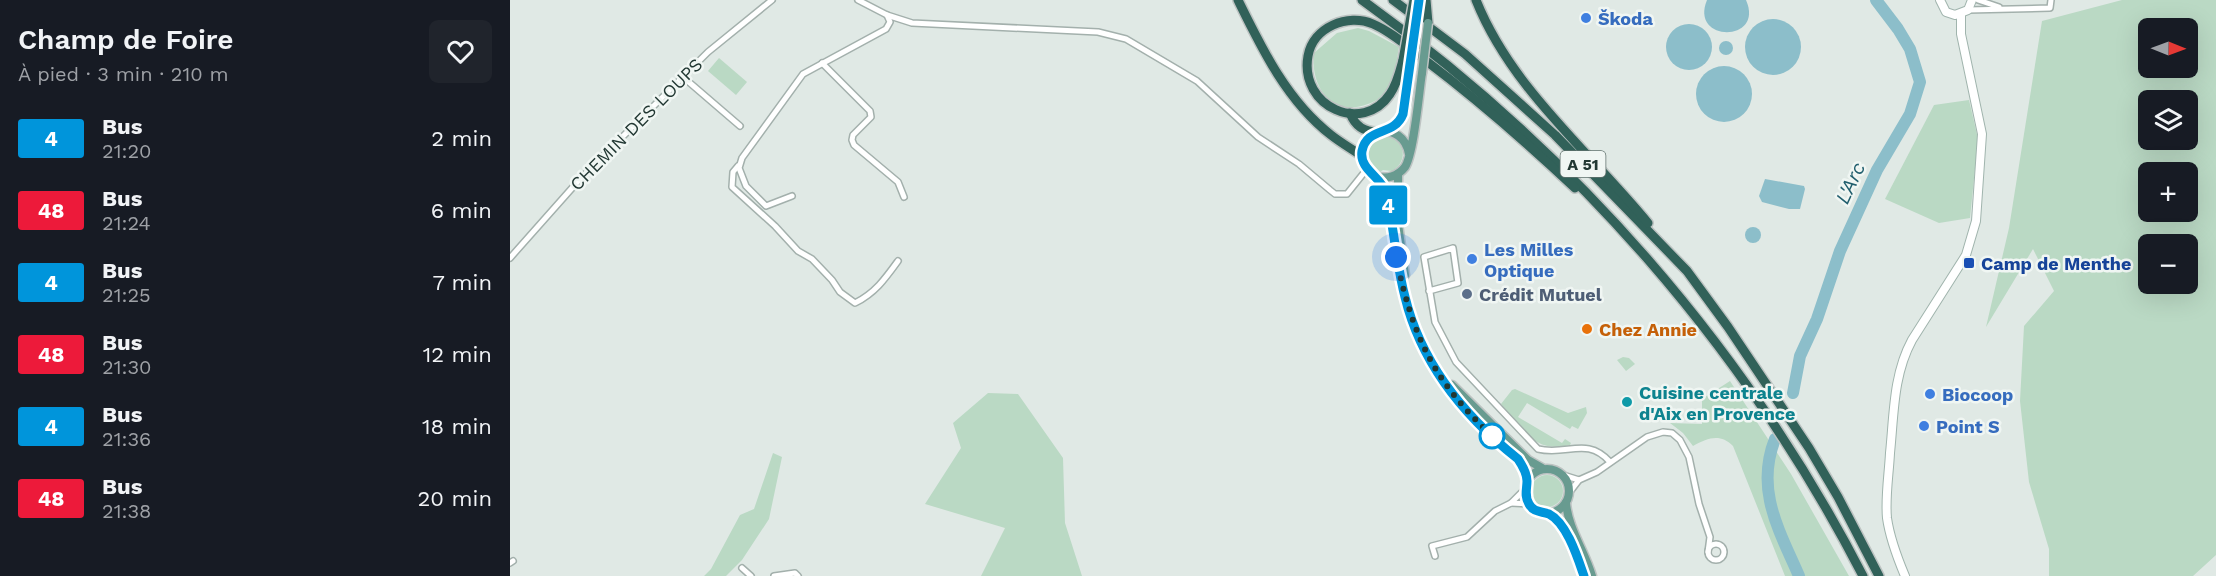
<!DOCTYPE html>
<html lang="fr">
<meta charset="utf-8">
<style>
:root{--surface:#171b24;--page:#20242c;--text:#f1f3f6;--muted:#9ea1a6}
body{margin:0;font-family:"Work Sans",sans-serif;background:var(--page);color:var(--text);height:100vh;display:flex;flex-direction:column;font-size:22px;white-space:nowrap}
*{box-sizing:border-box;margin:0}
p{font-size:20px;color:var(--muted)}
.icon{flex:none;width:33px;height:33px;fill:none;stroke:currentColor;stroke-width:2;stroke-linecap:round;stroke-linejoin:round}
.map{position:relative;flex:1;overflow:hidden}
.details{display:flex;flex-direction:column;background:var(--surface);width:510px}
.details>*{flex:none}
.badge{padding:0 12px;border-radius:4px;font-size:21px;line-height:39px}
.needle{width:39px;rotate:91deg}
.fabs{position:absolute;left:1628px;top:18px;display:grid;gap:12px}
.fabs a{display:grid;place-items:center;width:60px;height:60px;border-radius:9px;background:var(--surface);box-shadow:0 6px 24px #0002;font-size:30px}
.you{position:absolute;width:30px;height:30px;margin:-15px;border:4px solid #fff;border-radius:50%;background:#1a73e8;box-shadow:0 0 0 9px #1a73e833}
.map>.badge{position:absolute;translate:-50% -50%;box-shadow:0 0 0 3px #fff}
.round{display:grid;place-items:center;flex:none;width:63px;height:63px;border-radius:9px;background:var(--page)}
.headline{display:flex;align-items:center;justify-content:space-between;height:102px;padding:0 18px}
h1{font-size:28px;font-weight:600;line-height:45px}
ul{padding:0;list-style:none}
li{display:flex;align-items:center;gap:18px;height:72px;padding:0 18px}
li div{flex:1}
li b{display:block;font-size:22px}
li em{font-style:normal}
li .badge{min-width:66px;font-weight:700;text-align:center}
main{display:flex;flex:1;min-height:0}
.map>svg:first-child{display:block}
.green{fill:#bad9c4;fill-rule:evenodd}
.water{fill:#8cbeca}
.lines{fill:none;stroke-linecap:round;stroke-linejoin:round}
.river{stroke:#8cbeca;stroke-width:12}
.minor-casing{stroke:#a3b0ac;stroke-width:8}
.secondary-casing{stroke:#a0b4ad;stroke-width:10}
.primary-casing{stroke:#bdc3c2;stroke-width:11}
.motorway-casing{stroke:#bdc3c2;stroke-width:12}
.minor{stroke:#fff;stroke-width:5}
.secondary{stroke:#fff;stroke-width:8}
.primary{stroke:#689b90;stroke-width:8}
.motorway{stroke:#316159;stroke-width:9}
.primary-bridge-casing{stroke:#bdc3c2;stroke-width:11;stroke-linecap:butt}
.motorway-bridge-casing{stroke:#bdc3c2;stroke-width:12;stroke-linecap:butt}
.primary-bridge{stroke:#689b90;stroke-width:8}
.motorway-bridge{stroke:#316159;stroke-width:9}
.line-casing{stroke:#fff;stroke-width:14}
.line{stroke:#0095db;stroke-width:9}
.walk{stroke:#223833;stroke-width:6;stroke-dasharray:0 10.8}
.shop-dot{fill:#3f7fe0;stroke:#f0f6f3;stroke-width:2}
.transit-dot{fill:#1a4fb4;stroke:#f0f6f3;stroke-width:2}
.service-dot{fill:#5c6f8a;stroke:#f0f6f3;stroke-width:2}
.food-dot{fill:#e8710a;stroke:#f0f6f3;stroke-width:2}
.culture-dot{fill:#0f9aa8;stroke:#f0f6f3;stroke-width:2}
.stop-dot{fill:#fff;stroke:#0095db;stroke-width:3}
.labels{text-anchor:middle;dominant-baseline:central;stroke-width:5;stroke-linejoin:round;paint-order:stroke}
.shield{fill:#f0f6f3;stroke:#60716d;stroke-width:1.5}
.shield-label{font-size:16px;font-weight:bold;fill:#223833}
.shop-label{font-size:18px;font-weight:bold;fill:#366cbe;stroke:#f0f6f3;text-anchor:start}
.street-label{font-size:18px;fill:#223833;stroke:#f0f6f3}
.transit-label{font-size:18px;font-weight:bold;fill:#164399;stroke:#f0f6f3;text-anchor:start}
.service-label{font-size:18px;font-weight:bold;fill:#4e5e75;stroke:#f0f6f3;text-anchor:start}
.food-label{font-size:18px;font-weight:bold;fill:#c56008;stroke:#f0f6f3;text-anchor:start}
.culture-label{font-size:18px;font-weight:bold;fill:#0d838f;stroke:#f0f6f3;text-anchor:start}
.water-label{font-size:20px;font-style:italic;fill:#225f6e;stroke:#f0f6f3}
</style>
<main>
<section class="details">
<div class="headline"><div><h1>Champ de Foire</h1><p>À pied · 3 min · 210 m</p></div><a class="round"><svg class="icon" aria-label="heart" viewBox="0 0 24 24"><path d="M12 20l-8-8c-3-5 5-10 8-4 3-6 11-1 8 4z"/></svg></a></div>
<ul>
<li><span class="badge" style="background:#0095db;color:#fff">4</span><div><b>Bus</b><p>21:20</p></div><em>2 min</em></li>
<li><span class="badge" style="background:#ed1a3a;color:#fff">48</span><div><b>Bus</b><p>21:24</p></div><em>6 min</em></li>
<li><span class="badge" style="background:#0095db;color:#fff">4</span><div><b>Bus</b><p>21:25</p></div><em>7 min</em></li>
<li><span class="badge" style="background:#ed1a3a;color:#fff">48</span><div><b>Bus</b><p>21:30</p></div><em>12 min</em></li>
<li><span class="badge" style="background:#0095db;color:#fff">4</span><div><b>Bus</b><p>21:36</p></div><em>18 min</em></li>
<li><span class="badge" style="background:#ed1a3a;color:#fff">48</span><div><b>Bus</b><p>21:38</p></div><em>20 min</em></li>
</ul>
</section>
<div class="map">
<svg width="1706" height="576" viewBox="0 0 1706 576">
<rect width="100%" height="100%" fill="#e0e9e5"/>
<!-- green -->
<g class="green">
<path d="M1612 0H1706V555L1683 576H1539V549L1519 482 1510 401 1514 326 1544 291 1523 249 1476 327 1499 228 1532 21ZM1638 28H1677V68H1638ZM1638 100H1677V140H1638ZM1638 172H1677V212H1638ZM1638 244H1677V284H1638Z"/>
<path d="M848 28 859 31 889 47C886 61 887 76 879 88 874 96 867 101 858 104 821 118 800 86 804 53L827 33Z"/>
<polygon points="209,58 237,82 226,95 198,71"/>
<polygon points="1459,100 1468,139 1460,218 1429,223 1375,199 1424,105"/>
<path d="M878 136C896 142 898 162 882 171L873 170 870 172C851 162 856 137 878 136Z"/>
<polygon points="1113,357 1119,358 1125,364 1116,371 1107,360"/>
<path d="M1220 381 1281 474 1339 576H1275L1223 446C1210 433 1198 438 1183 446L1173 433 1160 423 1192 424V399Z"/>
<path d="M1005 389 1058 413 1076 407 1077 413 1068 429 1062 426 1060 429 1017 403 1008 417 1052 443 1055 439 1061 443 1060 445C1024 454 1012 429 991 404L1002 390Z"/>
<polygon points="478,393 508,394 553,458 555,523 572,576 471,576 495,528 415,504 451,448 443,423"/>
<polygon points="263,453 272,457 259,519 232,560 216,576 194,576 201,569 230,515 244,509"/>
<circle cx="1037" cy="491" r="16"/>
</g>
<!-- water -->
<g class="water">
<path d="M1197 0H1236C1255 43 1179 43 1197 0Z"/>
<circle cx="1263" cy="47" r="28"/>
<circle cx="1179" cy="47" r="23"/>
<circle cx="1216" cy="48" r="7"/>
<circle cx="1214" cy="94" r="28"/>
<polygon points="1255,179 1294,186 1295,189 1290,209 1279,209 1252,202 1249,196"/>
<circle cx="1243" cy="235" r="8"/>
</g>
<g class="lines">
<!-- river -->
<g class="river">
<polyline points="1283,393 1290,356 1307,319 1330,251 1367,170 1400,114 1410,82 1400,49 1388,29 1366,0"/>
<path d="M1265 439C1245 490 1269 530 1289 576"/>
</g>
<!-- minor casing -->
<g class="minor-casing">
<g id="minor">
<polyline points="348,0 377,15 402,23 588,32 616,39 687,81 748,137 789,164 820,190 825,194 837,194 857,169"/>
<polyline points="1468,0 1489,7"/>
<polyline points="1458,10 1540,8 1541,0"/>
<polyline points="312,63 360,111 361,117 343,135 342,140 344,145 388,182 394,197"/>
<polyline points="173,77 230,126"/>
<path d="M228 166 223 172 222 187 265 226 288 251 302 259 322 280 330 292 345 303C365 293 375 279 388 261"/>
<polyline points="282,196 256,206 236,186 229,168 232,158 293,74 376,29 380,22 377,15"/>
<polyline points="0,258 71,178 198,52 262,0"/>
<path d="M919 291 948 283 943 248 914 257 925 322 946 362 1028 449C1057 456 1077 436 1100 462"/>
<polyline points="1053,475 1069,480"/>
<polyline points="1015,489 1001,503 1019,504"/>
<polyline points="1059,493 1069,480 1087,472 1137,437 1153,432 1162,433 1170,440 1179,457 1189,504 1200,537 1198,552"/>
<circle cx="1206" cy="552" r="8"/>
<polyline points="925,556 922,546 957,537 985,511 1001,503"/>
<polyline points="0,563 3,561"/>
<polyline points="232,568 241,576"/>
<polyline points="264,576 285,573 288,576"/>
</g>
</g>
<!-- secondary casing -->
<g class="secondary-casing">
<g id="secondary">
<polyline points="1430,0 1436,12 1445,15 1458,10 1462,0"/>
<path d="M1395 576C1387 557 1380 539 1377 518 1375 497 1379 474 1380 453 1384 415 1383 375 1402 340L1456 255 1466 221 1472 134 1451 34V14"/>
</g>
</g>
<!-- primary casing -->
<g class="primary-casing">
<g id="primary">
<path d="M876 131C901 120 898 88 901 65"/>
<path d="M899 154C893 119 846 128 852 159 854 167 859 173 866 176 877 180 888 176 895 167 904 153 909 92 912 73"/>
<polyline points="888,174 888,224 895,275"/>
<path d="M864 175 875 189C883 225 885 262 895 297 912 364 955 417 1008 459L1014 468 1017 481"/>
<polyline points="942,385 1018,460 1032,468"/>
<circle cx="1037" cy="491" r="22"/>
<path d="M1056 503C1058 528 1075 552 1082 576"/>
<polyline points="1039,514 1054,529 1074,576"/>
</g>
</g>
<!-- motorway casing -->
<g class="motorway-casing">
<g id="motorway">
<path d="M728 0C752 49 777 101 821 135 831 143 842 149 852 156"/>
<path d="M852 0C1062 150 1235 347 1353 576"/>
<polyline points="883,0 955,54 1045,135 1177,271 1218,327 1299,448 1328,497 1369,576"/>
<polyline points="916,0 918,23"/>
<path d="M966 0C1001 88 1079 151 1138 223"/>
<path d="M893 60C890 71 887 84 880 94 853 135 789 107 798 56 803 27 838 13 863 24 882 32 899 48 915 60 968 100 1017 143 1065 188"/>
<path d="M840 113C845 126 854 132 867 132"/>
</g>
</g>
<!-- minor -->
<use href="#minor" class="minor"/>
<!-- secondary -->
<use href="#secondary" class="secondary"/>
<!-- primary -->
<use href="#primary" class="primary"/>
<!-- motorway -->
<use href="#motorway" class="motorway"/>
<!-- primary-bridge casing -->
<g class="primary-bridge-casing">
<g id="primary-bridge">
<polyline points="901,65 909,0"/>
<polyline points="912,73 918,23"/>
</g>
</g>
<!-- motorway-bridge casing -->
<g class="motorway-bridge-casing">
<polyline id="motorway-bridge" points="893,60 904,0"/>
</g>
<!-- primary-bridge -->
<use href="#primary-bridge" class="primary-bridge"/>
<!-- motorway-bridge -->
<use href="#motorway-bridge" class="motorway-bridge"/>
</g>
<g class="lines">
<!-- line casing -->
<g class="line-casing">
<path id="line" d="M909 0 893 114C884 137 857 126 852 151 849 170 872 177 876 193 884 227 886 263 895 297 911 363 955 417 1008 459 1012 465 1017 473 1017 481 1017 489 1014 496 1019 504 1024 513 1031 511 1039 514 1057 523 1068 559 1074 576"/>
</g>
<!-- line -->
<use href="#line" class="line"/>
<!-- walk -->
<path class="walk" d="M886 257C903 337 922 379 982 436"/>
</g>
<!-- markers -->
<g class="shop-dot">
<circle cx="1076" cy="18" r="6"/>
<circle cx="962" cy="259" r="6"/>
<circle cx="1420" cy="394" r="6"/>
<circle cx="1414" cy="426" r="6"/>
</g>
<rect class="transit-dot" x="1453" y="257" width="12" height="12" rx="3"/>
<circle class="service-dot" cx="957" cy="294" r="6"/>
<circle class="food-dot" cx="1077" cy="329" r="6"/>
<circle class="culture-dot" cx="1117" cy="402" r="6"/>
<circle class="stop-dot" cx="982" cy="436" r="12"/>
<g class="labels">
<!-- shield labels -->
<rect class="shield" x="1050.5" y="151" width="45" height="26" rx="4.5"/>
<g class="shield-label">
<text x="1073" y="164">A 51</text>
</g>
<!-- shop labels -->
<g class="shop-label">
<text x="1088" y="18">Škoda</text>
<text x="974" y="249">Les Milles<tspan x="974" dy="21">Optique</tspan></text>
<text x="1432" y="394">Biocoop</text>
<text x="1426" y="426">Point S</text>
</g>
<!-- street labels -->
<g class="street-label">
<text transform="translate(126 124) rotate(-45)">CHEMIN DES LOUPS</text>
</g>
<!-- transit labels -->
<g class="transit-label">
<text x="1471" y="263">Camp de Menthe</text>
</g>
<!-- service labels -->
<g class="service-label">
<text x="969" y="294">Crédit Mutuel</text>
</g>
<!-- food labels -->
<g class="food-label">
<text x="1089" y="329">Chez Annie</text>
</g>
<!-- culture labels -->
<g class="culture-label">
<text x="1129" y="392">Cuisine centrale<tspan x="1129" dy="21">d'Aix en Provence</tspan></text>
</g>
<!-- water labels -->
<g class="water-label">
<text transform="translate(1340 183) rotate(-65)">L'Arc</text>
</g>
</g>
</svg>
<div class="fabs">
<a><svg class="needle" viewBox="-14 -14 28 28"><path d="M0-13l5 13h-10z" fill="#e53935"/><path d="M0 13l5-13h-10z" fill="#9ea1a6"/></svg></a>
<a><svg class="icon" aria-label="layers" viewBox="0 0 24 24"><path d="M12 4l9 5-9 5-9-5zM3 14l9 5 9-5"/></svg></a>
<a>+</a>
<a>−</a>
</div>
<div class="you" style="left:886px;top:257px"></div>
<b class="badge" style="left:878px;top:205px;background:#0095db;color:#fff">4</b>
</div>
</main>
